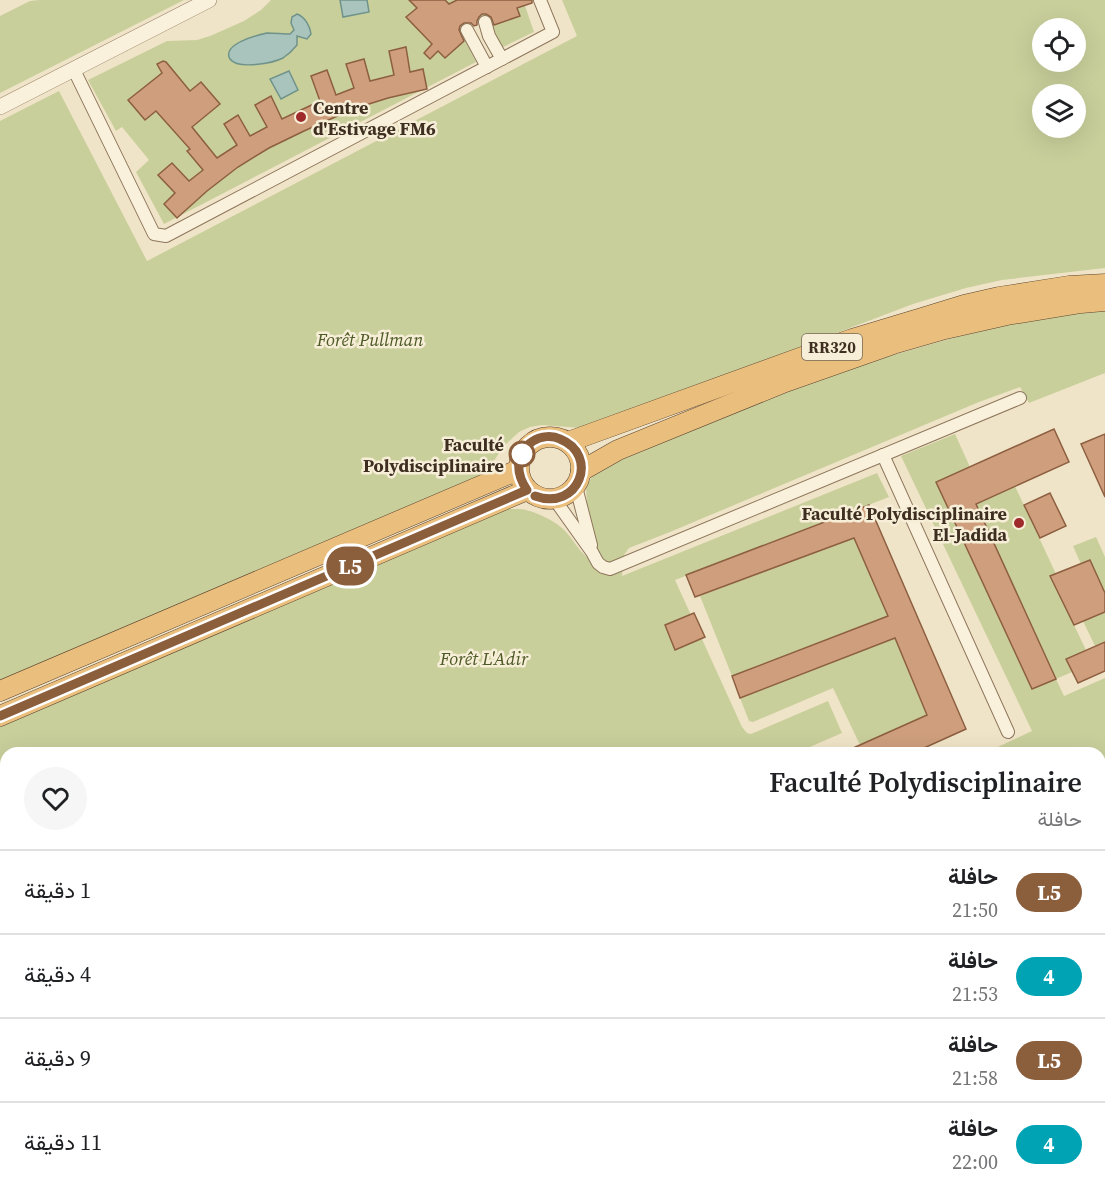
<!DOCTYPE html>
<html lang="ar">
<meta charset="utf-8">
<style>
:root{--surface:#fff;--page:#f6f6f6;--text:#202124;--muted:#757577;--line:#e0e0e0}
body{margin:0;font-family:"Source Serif 4",Vazirmatn,serif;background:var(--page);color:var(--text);direction:rtl;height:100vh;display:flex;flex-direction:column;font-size:22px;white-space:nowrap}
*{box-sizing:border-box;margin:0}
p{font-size:20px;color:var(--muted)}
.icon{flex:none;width:33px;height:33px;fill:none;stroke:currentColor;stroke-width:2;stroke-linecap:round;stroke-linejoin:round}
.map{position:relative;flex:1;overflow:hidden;direction:ltr}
.panel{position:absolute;left:0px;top:747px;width:1106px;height:452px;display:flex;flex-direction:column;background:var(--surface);border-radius:18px 18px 0 0;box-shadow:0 6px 24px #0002;direction:rtl}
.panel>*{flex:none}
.badge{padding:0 12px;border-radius:20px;font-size:21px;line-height:39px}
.buttons{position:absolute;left:1032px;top:18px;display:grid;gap:12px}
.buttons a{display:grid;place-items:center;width:54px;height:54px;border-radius:50%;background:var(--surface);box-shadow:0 6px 24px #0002;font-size:30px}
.map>.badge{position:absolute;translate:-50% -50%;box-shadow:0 0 0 3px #fff}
.round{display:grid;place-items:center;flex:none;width:63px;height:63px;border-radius:32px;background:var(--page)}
.headline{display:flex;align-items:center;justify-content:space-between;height:102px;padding:0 24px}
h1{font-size:28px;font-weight:600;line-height:45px}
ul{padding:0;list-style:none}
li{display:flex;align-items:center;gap:18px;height:84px;padding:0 24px;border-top:2px solid var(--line)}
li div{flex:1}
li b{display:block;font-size:22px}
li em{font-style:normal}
li .badge{min-width:66px;font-weight:700;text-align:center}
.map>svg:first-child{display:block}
.farmland{fill:#e6deb5}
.green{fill:#c9cf9b;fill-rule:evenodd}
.water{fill:#a9c4bc;stroke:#6f938a;stroke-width:1.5}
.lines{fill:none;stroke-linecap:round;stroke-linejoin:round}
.runway{stroke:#968974;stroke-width:78}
.building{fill:#cf9f7d;stroke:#8d5f41;stroke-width:1.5}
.minor-casing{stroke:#8d765c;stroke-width:14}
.tertiary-casing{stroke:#8d765c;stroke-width:16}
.trunk-casing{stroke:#5b4430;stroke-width:21}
.minor{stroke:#faf1dc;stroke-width:12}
.tertiary{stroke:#faf1dc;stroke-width:15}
.trunk{stroke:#eabe7c;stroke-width:20}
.line-casing{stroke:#fff;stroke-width:14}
.line{stroke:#8b5e3c;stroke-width:9}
.poi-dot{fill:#9e2a2b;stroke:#f7eed8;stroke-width:2}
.stop-dot{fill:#fff;stroke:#8b5e3c;stroke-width:3}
.labels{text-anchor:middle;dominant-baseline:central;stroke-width:5;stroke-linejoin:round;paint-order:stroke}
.shield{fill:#f7eed8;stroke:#756857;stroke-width:1.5}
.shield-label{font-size:16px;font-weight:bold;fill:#3d2e20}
.poi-label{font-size:18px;font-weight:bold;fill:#3d2e20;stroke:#f7eed8;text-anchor:start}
.park-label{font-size:18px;font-style:italic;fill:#4d5a26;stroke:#f7eed8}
.stop-label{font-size:18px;font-weight:bold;fill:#3d2e20;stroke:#f7eed8;text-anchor:end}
</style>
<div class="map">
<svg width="1105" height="1198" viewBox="0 0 1105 1198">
<rect width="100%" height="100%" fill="#f0e4c8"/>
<!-- farmland -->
<polygon class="farmland" points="282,1192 650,1193 649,1198 271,1198"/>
<!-- green -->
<g class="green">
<polygon points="39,0 184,0 0,93 0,16 30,1"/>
<polygon points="271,0 523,0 534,32 501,48 482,23 478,16 465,24 469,28 469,36 465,40 476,62 164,224 136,172 149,160 122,127 116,131 88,80 167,41 197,40 210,36 244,21 261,10"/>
<path d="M562 0H1105V268L1002 280 966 288 913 304 609 420 581 428 542 425 530 427 519 432 504 446 489 468 476 478 0 682V121L59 91 147 261 577 36ZM1042 28H1076V62H1042ZM1042 94H1076V128H1042Z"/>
<path d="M1105 308V373L1029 403 1020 387 979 402 670 532 629 548 624 555 622 576 877 473 889 497 675 580 742 727 747 733 751 734 828 701 842 733 796 753H6V923L0 924V723L505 509C510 509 515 509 520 509 533 510 558 522 566 532 575 542 580 553 591 560L586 487 594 473 610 462 813 380 883 358 949 339 1025 320Z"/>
<polygon points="955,434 970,467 957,473 976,504 1015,486 1056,574 1051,577 1086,650 1066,659 1072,672 1056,679 1064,696 1105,678 1105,1198 649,1198 650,1192 1100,1192 1100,753 985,753 1032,731 901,456"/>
<polygon points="1096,537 1105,557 1105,593 1090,561 1081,564 1073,546"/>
<polygon points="854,538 888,616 732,676 700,596"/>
<polygon points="1105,612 1105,642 1095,646 1083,621"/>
<polygon points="895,638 927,715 860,745 833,688 753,722 749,721 740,698"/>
<polygon points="6,1041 6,1192 282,1193 271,1198 0,1198 0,1044"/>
</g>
<!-- water -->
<g class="water">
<polygon points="340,0 367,0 369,12 343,17"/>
<path d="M297 14C305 17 310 26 311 34L307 39 297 36V45C293 50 289 54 283 58 273 63 238 70 230 59 221 44 258 35 267 33 275 33 283 34 290 34L294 30 291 23 292 17Z"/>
<polygon points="289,71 298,90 281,99 270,79"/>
</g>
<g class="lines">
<!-- runway -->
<polyline class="runway" points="0,984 6,981"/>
</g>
<!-- building -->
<g class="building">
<polygon points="409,0 445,0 449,4 457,0 532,0 532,3 517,8 520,16 494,25 491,17 486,14 482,14 479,17 477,21 477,25 474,26 471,23 464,23 460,26 459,30 464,41 445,58 438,51 430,59 424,53 432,44 406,17 417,8"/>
<polygon points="406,47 410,72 423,69 427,89 388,98 353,109 304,131 269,148 238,167 207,191 177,218 164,204 175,193 158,175 172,163 189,181 203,170 187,151 190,149 156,111 145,120 128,100 162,73 157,64 163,61 166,62 190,91 201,82 220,104 192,127 217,158 237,145 224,124 238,115 250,136 267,127 255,105 271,96 282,119 320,101 311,76 327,70 336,95 354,88 346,64 364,59 370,81 394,75 389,51"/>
<polygon points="1054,429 1069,462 976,504 1056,679 1032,689 936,482"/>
<polygon points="1105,434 1105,497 1081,444"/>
<polygon points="1050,493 1066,526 1040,538 1024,505"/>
<polygon points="869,505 966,729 913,753 842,753 927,715 895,638 740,698 732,676 888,616 854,538 695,597 686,575"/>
<polygon points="1090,560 1105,593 1105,612 1074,625 1050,576"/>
<polygon points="694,613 705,637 675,650 665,625"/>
<polygon points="1105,642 1105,671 1078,683 1066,659"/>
</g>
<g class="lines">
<!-- minor casing -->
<g class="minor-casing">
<g id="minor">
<polyline points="485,22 489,36 502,59"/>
<polyline points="467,30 487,67"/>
<polyline points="74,70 154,234 166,236 553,32 540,0"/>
<polyline points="883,455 1008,732"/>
<polyline points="576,487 591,545"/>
<polyline points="555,500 592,552 598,563 603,567 610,569 1020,398"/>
</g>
</g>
<!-- tertiary casing -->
<g class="tertiary-casing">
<polyline id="tertiary" points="0,107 209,0"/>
</g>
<!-- trunk casing -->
<g class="trunk-casing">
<g id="trunk">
<circle cx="550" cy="468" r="31"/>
<polyline points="568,442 852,339 925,317 964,305 999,297 1069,286 1105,284"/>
<polyline points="581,471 618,450 785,382 893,344 945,329 1007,315 1081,303 1105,301"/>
<polyline points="0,691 518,470"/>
<polyline points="0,716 527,490"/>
</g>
</g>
<!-- minor -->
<use href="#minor" class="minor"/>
<!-- tertiary -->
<use href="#tertiary" class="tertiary"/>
<!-- trunk -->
<use href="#trunk" class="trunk"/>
</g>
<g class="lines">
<!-- line casing -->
<g class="line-casing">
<path id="line" d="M0 716 527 490C516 474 514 453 533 441 541 436 552 435 560 439 600 455 579 512 535 496"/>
</g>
<!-- line -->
<use href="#line" class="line"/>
</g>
<!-- markers -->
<g class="poi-dot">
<circle cx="301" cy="117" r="6"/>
<circle cx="1019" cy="523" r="6"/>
</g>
<circle class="stop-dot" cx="522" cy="454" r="12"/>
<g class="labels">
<!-- shield labels -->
<rect class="shield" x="802" y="334" width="60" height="26" rx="4.5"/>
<g class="shield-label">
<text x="832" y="347">RR320</text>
</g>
<!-- poi labels -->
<g class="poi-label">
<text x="313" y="107">Centre<tspan x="313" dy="21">d'Estivage FM6</tspan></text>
<text x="1007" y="513" text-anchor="end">Faculté Polydisciplinaire<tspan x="1007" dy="21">El-Jadida</tspan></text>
</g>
<!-- park labels -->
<g class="park-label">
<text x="370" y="339">Forêt Pullman</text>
<text x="484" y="658">Forêt L'Adir</text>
</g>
<!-- stop labels -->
<g class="stop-label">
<text x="504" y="444">Faculté<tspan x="504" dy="21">Polydisciplinaire</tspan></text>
</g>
</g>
</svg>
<div class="buttons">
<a><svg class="icon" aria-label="locate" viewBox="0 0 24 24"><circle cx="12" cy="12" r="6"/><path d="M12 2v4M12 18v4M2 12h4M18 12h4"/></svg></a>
<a><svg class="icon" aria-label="layers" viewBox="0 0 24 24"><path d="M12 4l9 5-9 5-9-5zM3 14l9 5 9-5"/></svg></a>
</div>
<b class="badge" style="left:350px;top:566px;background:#8b5e3c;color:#fff">L5</b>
<section class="panel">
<div class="headline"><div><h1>Faculté Polydisciplinaire</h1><p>حافلة</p></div><a class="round"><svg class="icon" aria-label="heart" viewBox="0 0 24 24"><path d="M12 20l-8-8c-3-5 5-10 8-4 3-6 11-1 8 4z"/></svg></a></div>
<ul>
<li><span class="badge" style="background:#8b5e3c;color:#fff">L5</span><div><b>حافلة</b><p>21:50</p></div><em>1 دقيقة</em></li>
<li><span class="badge" style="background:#00a3b4;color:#fff">4</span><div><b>حافلة</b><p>21:53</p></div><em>4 دقيقة</em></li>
<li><span class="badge" style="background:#8b5e3c;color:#fff">L5</span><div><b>حافلة</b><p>21:58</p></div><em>9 دقيقة</em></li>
<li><span class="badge" style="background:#00a3b4;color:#fff">4</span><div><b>حافلة</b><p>22:00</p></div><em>11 دقيقة</em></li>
</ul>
</section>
</div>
